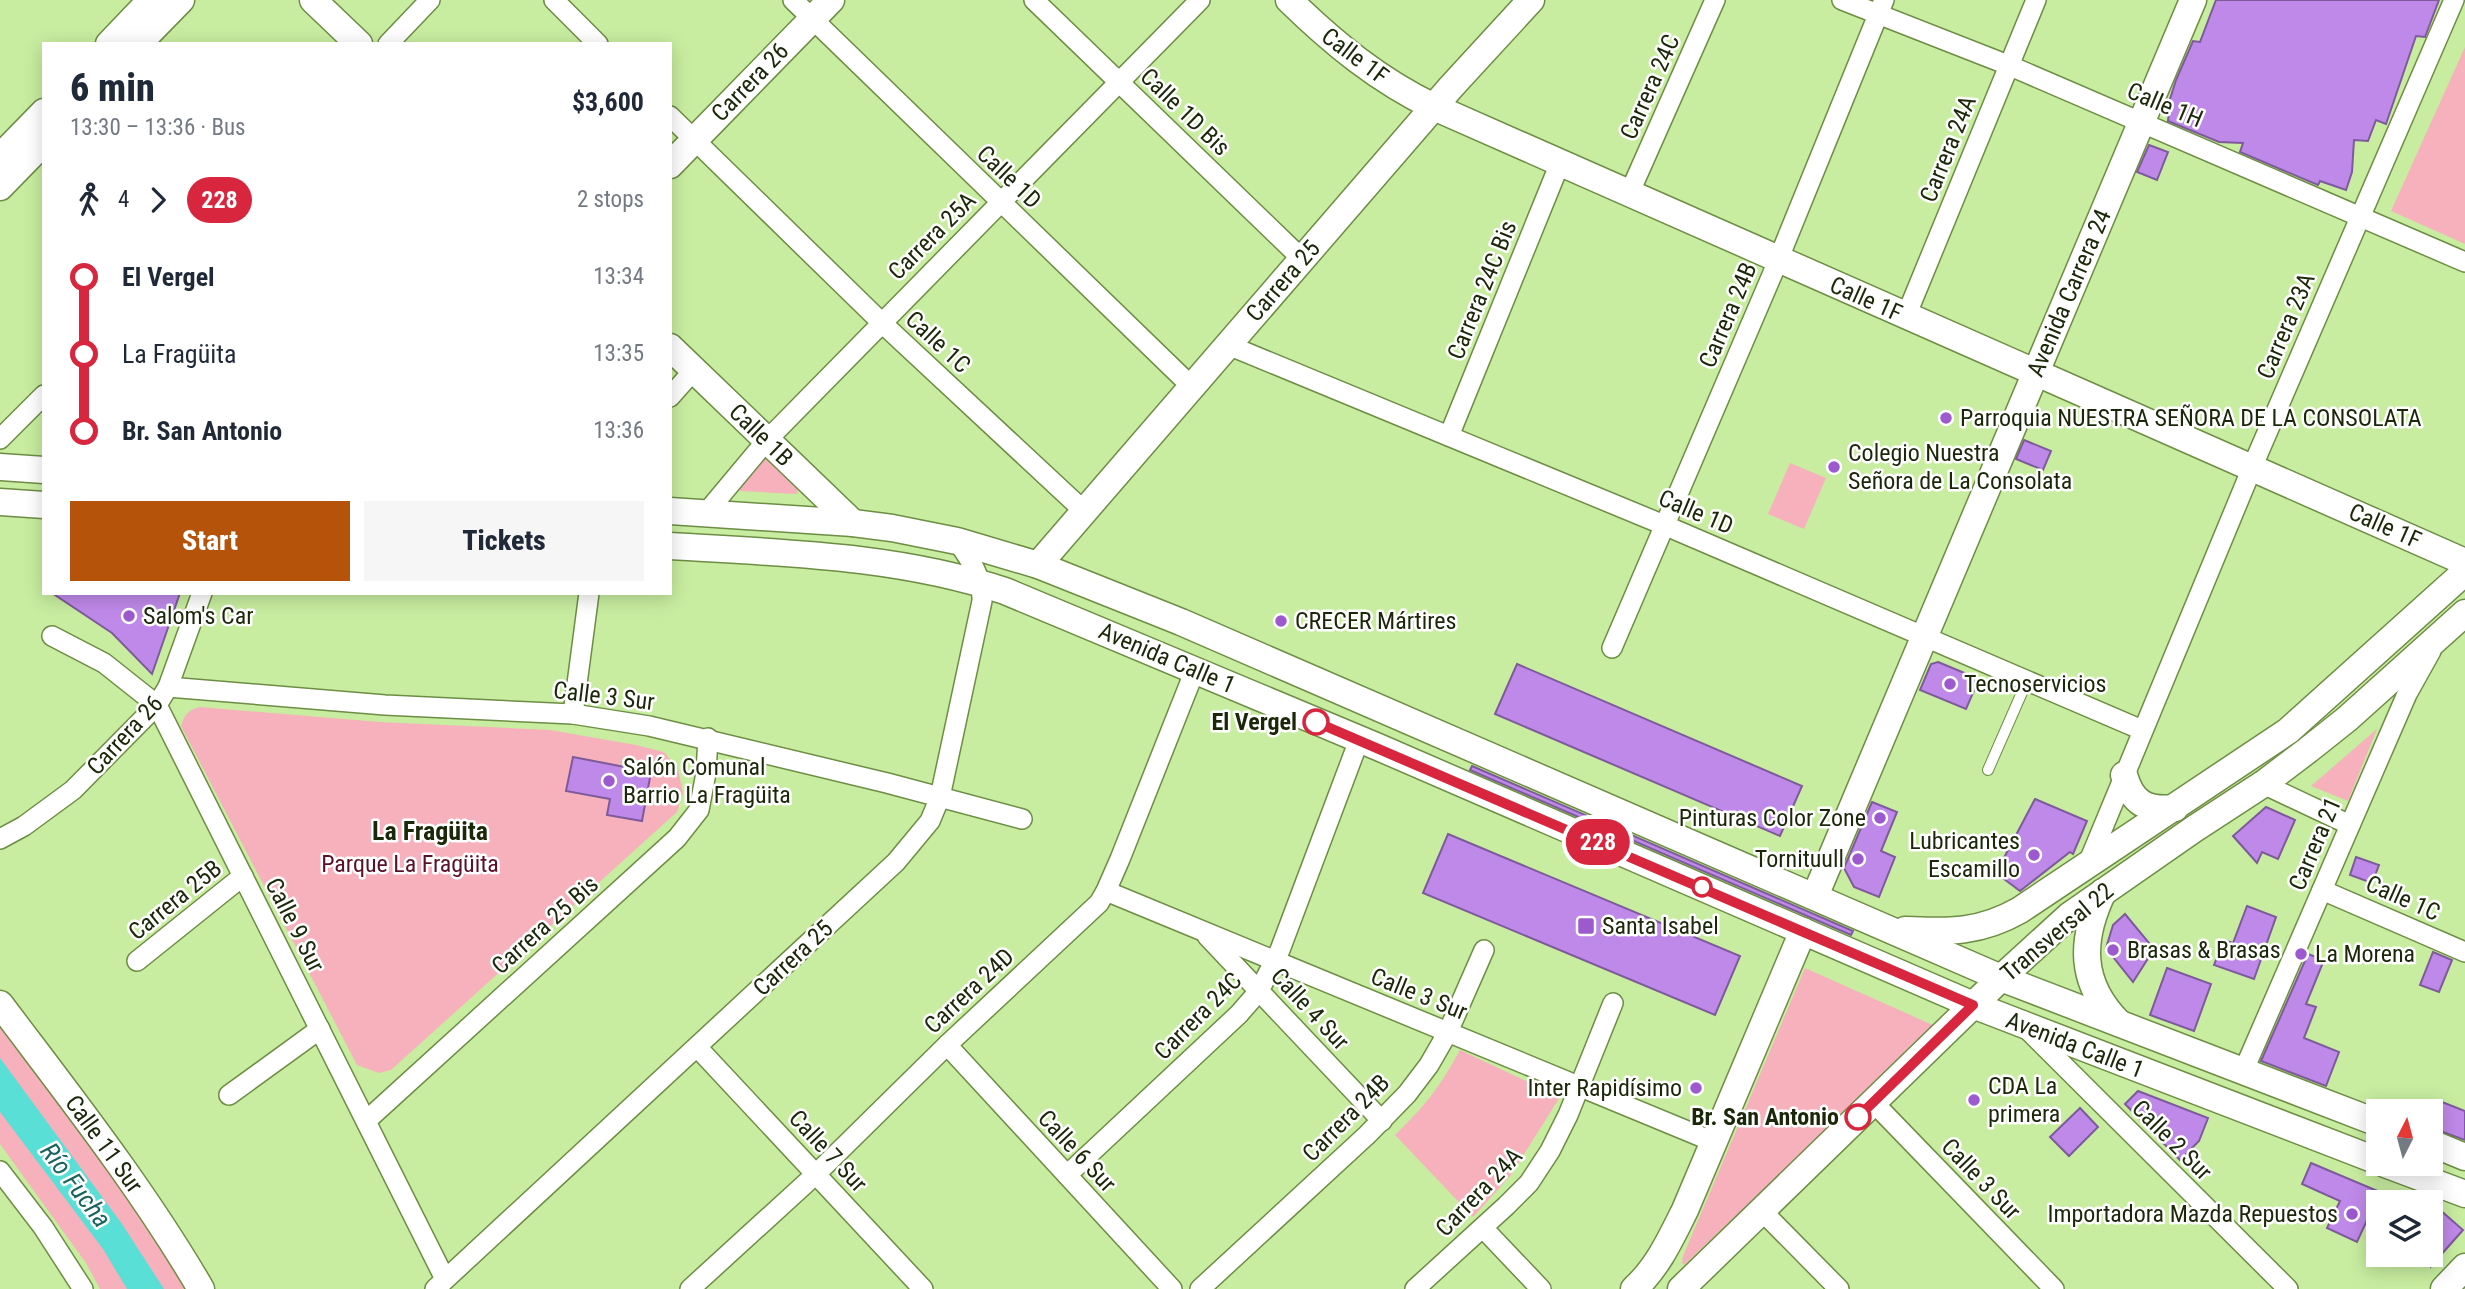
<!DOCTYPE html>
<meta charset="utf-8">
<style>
:root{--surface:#fff;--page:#f6f6f7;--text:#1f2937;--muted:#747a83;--accent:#b45309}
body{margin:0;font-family:"Roboto Condensed",sans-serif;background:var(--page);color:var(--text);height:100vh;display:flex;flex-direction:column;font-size:26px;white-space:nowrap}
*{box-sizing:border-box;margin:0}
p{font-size:23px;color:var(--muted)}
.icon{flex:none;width:38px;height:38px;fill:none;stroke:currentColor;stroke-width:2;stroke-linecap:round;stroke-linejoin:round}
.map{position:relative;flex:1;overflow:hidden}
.side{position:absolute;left:42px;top:42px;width:630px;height:553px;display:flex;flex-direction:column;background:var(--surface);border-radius:0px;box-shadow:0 4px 18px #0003}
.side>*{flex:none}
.badge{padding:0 14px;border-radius:23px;font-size:24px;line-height:46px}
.needle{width:46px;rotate:6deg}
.buttons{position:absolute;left:2366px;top:1099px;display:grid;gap:14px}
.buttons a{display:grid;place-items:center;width:77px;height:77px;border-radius:0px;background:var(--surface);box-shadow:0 4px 18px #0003;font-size:35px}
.map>.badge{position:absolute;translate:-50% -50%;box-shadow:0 0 0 4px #fff}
.legs{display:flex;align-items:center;gap:10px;height:77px;padding:0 28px;font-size:23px}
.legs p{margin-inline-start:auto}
.summary{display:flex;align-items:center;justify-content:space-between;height:119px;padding:0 28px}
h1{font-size:38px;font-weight:800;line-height:52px}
.primary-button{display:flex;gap:14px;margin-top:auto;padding:14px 28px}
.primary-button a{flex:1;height:80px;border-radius:0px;background:var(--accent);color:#fff;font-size:28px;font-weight:800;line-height:80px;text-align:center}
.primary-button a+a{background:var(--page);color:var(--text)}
ul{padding:0 28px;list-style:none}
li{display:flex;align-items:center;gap:24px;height:77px;font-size:26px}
li i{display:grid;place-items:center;width:10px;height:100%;margin:0 9px;background:currentColor}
li i::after{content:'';width:18px;height:18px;margin:-9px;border:5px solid;border-radius:50%;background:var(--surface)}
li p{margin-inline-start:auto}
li:first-child i{background:linear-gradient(#0000 50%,currentColor 0)}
li:last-child i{background:linear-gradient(currentColor 50%,#0000 0)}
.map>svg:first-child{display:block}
.green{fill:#f6b1bc}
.water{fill:#59dfd6}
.building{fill:#bf89e9;stroke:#7e5a9b;stroke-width:2}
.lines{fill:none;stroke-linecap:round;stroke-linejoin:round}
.lane-casing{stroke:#6d8d44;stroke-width:12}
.street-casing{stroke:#6d8d44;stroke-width:22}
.secondary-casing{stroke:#6d8d44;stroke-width:29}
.lane{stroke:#fff;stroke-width:10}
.street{stroke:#fff;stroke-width:19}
.secondary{stroke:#fff;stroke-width:26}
.line-1-casing{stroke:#fff;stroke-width:16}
.line-1{stroke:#d7263d;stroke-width:10}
.poi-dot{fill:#9d59ce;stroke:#fff;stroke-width:2.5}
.stop-1-dot{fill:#fff;stroke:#d7263d;stroke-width:3.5}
.labels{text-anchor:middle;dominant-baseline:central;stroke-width:5;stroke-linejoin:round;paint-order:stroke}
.street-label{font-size:24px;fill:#1a2708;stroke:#fff}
.poi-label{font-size:24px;fill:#1a2708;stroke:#fff;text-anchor:start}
.stop-label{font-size:24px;font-weight:bold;fill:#1a2708;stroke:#fff;text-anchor:end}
.park-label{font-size:24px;fill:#5a1026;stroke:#fff}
.neighbourhood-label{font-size:26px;font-weight:bold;fill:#1a2708;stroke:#fff}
.water-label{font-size:26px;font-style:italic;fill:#1a6460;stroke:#fff}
</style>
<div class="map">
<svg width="2465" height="1289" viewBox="0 0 2465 1289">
<rect width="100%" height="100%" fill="#c8eda0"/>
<!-- green -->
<g class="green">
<polygon points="2465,47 2465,244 2391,211"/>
<polygon points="762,459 769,459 797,486 798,491 796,494 740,491 738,489"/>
<polygon points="1790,463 1826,478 1804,529 1768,514"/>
<path d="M200 707 380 722 550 730 636 745 664 752 678 769 683 793 677 812 391 1070 379 1073 357 1065 181 726C185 714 188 710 200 707Z"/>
<polygon points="2377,729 2348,801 2311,786"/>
<polygon points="1805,968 1935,1026 1684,1265 1682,1263 1683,1256"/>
<polygon points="0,1021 130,1195 187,1289 100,1289 86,1263 0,1144"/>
<path d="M1460 1050 1560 1097 1511 1175 1473 1217 1395 1135C1425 1106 1440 1087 1460 1050Z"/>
</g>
<!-- water -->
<polygon class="water" points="0,1058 122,1224 164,1289 127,1289 103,1249 0,1112"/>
<!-- building -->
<g class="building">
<polygon points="2216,0 2439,0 2425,37 2416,36 2386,124 2376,120 2368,141 2354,140 2352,172 2346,190 2320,181 2318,185 2240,152 2243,143 2219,142 2168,121 2170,99 2176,80 2193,41 2200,42"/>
<polygon points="2149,145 2168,152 2157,180 2137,172"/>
<polygon points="2024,440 2051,451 2043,470 2016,459"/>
<polygon points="52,593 180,593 152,674 112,633"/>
<polygon points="1938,662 1979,679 1966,709 1920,690 1931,664"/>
<polygon points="1517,664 1802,786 1780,836 1495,714"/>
<polygon points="573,757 651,772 642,821 607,815 610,799 566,791"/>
<polygon points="1472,766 1853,931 1851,935 1470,770"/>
<polygon points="2035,799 2087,821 2073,854 2070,852 2020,891 1996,873"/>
<polygon points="1872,802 1897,812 1881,851 1895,857 1879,897 1854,887 1844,868"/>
<polygon points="2266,807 2295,820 2278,859 2262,852 2257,863 2233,836"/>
<polygon points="1448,834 1740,956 1715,1015 1423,893"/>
<polygon points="2356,857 2379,865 2372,883 2350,875"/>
<polygon points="2247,906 2276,917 2254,979 2214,965 2224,940 2233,943"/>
<polygon points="2125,914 2154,949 2133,982 2106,948 2113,925"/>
<polygon points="2433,952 2452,960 2439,992 2420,985"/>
<polygon points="2308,954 2324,960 2306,1004 2316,1007 2304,1038 2339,1052 2326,1086 2261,1061"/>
<polygon points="2167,968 2211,984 2194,1031 2150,1015"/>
<polygon points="2138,1091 2208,1118 2199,1141 2180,1160 2125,1104"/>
<polygon points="2442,1102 2465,1111 2465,1140 2432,1128"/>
<polygon points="2080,1108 2098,1127 2069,1156 2050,1137"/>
<polygon points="2311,1163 2380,1192 2357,1242 2327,1228 2340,1201 2302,1184"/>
<polygon points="2431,1202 2463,1230 2431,1266"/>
</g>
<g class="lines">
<!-- lane casing -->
<g class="lane-casing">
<polyline id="lane" points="1988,770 2027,681"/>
</g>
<!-- street casing -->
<g class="street-casing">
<g id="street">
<polyline points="554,0 598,44"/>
<polyline points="793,0 1192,387"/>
<polyline points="1034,0 1302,259"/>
<polyline points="1842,0 2008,65 2465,262"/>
<polyline points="388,44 430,0"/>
<polyline points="670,116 882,323 1085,512"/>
<polyline points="1629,194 1715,0"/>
<polyline points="1906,316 2036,0"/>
<polyline points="1228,345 1664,525 2142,730"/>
<polyline points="670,397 694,370"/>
<polyline points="1449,436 1560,163"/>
<polyline points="0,439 44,395"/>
<polyline points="706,513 767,440 1200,0"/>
<polyline points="52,636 104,663 157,705 445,1279"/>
<polyline points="1612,648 1772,275 1884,0"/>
<polyline points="168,687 385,705 573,714 649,726 887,783 1022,819"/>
<polyline points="573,714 589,593"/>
<polyline points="2263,784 2350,825"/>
<polyline points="0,839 24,826 73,790 157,705 168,687 202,593"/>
<polyline points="2087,866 2257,456 2454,0"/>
<polyline points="2322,890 2465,952"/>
<polyline points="1106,891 1714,1142"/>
<polyline points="1207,936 1382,1121"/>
<polyline points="137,961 243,876"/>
<polyline points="2026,1028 2288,1289"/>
<polyline points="947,1045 1172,1289"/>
<polyline points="697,1047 923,1289"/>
<polyline points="2243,1072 2407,694 2431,651"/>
<polyline points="229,1095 320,1029"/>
<polyline points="1873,1102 2054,1289"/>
<polyline points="366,1121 677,838 699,810 706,773 708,738"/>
<polyline points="0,1171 43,1227 83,1289"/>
<polyline points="1067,1175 1239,1014 1259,991 1280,950 1359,740"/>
<polyline points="1762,1211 1839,1289"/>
<polyline points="1483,1228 1541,1289"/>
<path d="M435 1289 896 862 930 821 940 797 982 601C983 578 970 559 957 541"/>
<polyline points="690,1289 816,1174 947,1045 1099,903 1106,891 1120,859 1195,670"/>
<polyline points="1200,1289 1367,1135 1407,1094 1429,1065 1448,1032 1484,950"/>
<polyline points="1415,1289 1506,1206 1529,1183 1550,1151 1568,1115 1613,1003"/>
</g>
</g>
<!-- secondary casing -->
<g class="secondary-casing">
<g id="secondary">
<polyline points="313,0 359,44"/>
<path d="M1289 0C1333 43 1378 80 1434 107L2465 562"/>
<polyline points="109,44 151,0"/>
<polyline points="138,44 181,0"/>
<polyline points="0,157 44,112"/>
<polyline points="670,165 831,0"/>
<polyline points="0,187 44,142"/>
<polyline points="670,347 853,523"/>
<polyline points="0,467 44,470"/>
<polyline points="0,502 44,505"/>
<polyline points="670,511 853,523 892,528 957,541 1038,565 1181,622 2001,978 2378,1123"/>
<path d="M670 546C783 553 897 555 1005 591L1378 747 1973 1005 2378 1161"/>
<polyline points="1038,565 1451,87 1531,0"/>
<path d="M2124 775C2132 803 2146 811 2175 808"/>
<path d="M2103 892C2080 940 2079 983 2119 1023"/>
<polyline points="1815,896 2193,0"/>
<path d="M1905 930C1949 932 1980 933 2020 910L2288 731 2465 572"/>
<path d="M0 1004C70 1097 142 1188 201 1289"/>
<polyline points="2431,1143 2465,1157"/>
<polyline points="2385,1164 2465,1194"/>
<path d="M1634 1289C1658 1267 1671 1238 1685 1210L1803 931"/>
<polyline points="1681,1289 2001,978 2069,916 2194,829 2263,784 2308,750 2347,719 2465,613"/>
<polyline points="2444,1289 2465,1267"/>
</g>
</g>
<!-- lane -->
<use href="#lane" class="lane"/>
<!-- street -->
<use href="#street" class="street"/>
<!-- secondary -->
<use href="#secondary" class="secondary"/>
</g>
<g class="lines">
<!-- line-1 casing -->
<g class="line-1-casing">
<polyline id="line-1" points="1316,722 1973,1005 1858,1117"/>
</g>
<!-- line-1 -->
<use href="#line-1" class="line-1"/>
</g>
<!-- markers -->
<g class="poi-dot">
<circle cx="1946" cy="418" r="7"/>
<circle cx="1834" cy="467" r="7"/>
<circle cx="129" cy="616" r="7"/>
<circle cx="1281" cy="621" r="7"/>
<circle cx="1950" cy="684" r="7"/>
<circle cx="609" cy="781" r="7"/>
<circle cx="1880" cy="818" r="7"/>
<circle cx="2034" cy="855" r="7"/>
<circle cx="1858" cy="859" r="7"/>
<rect x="1577" y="917" width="18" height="18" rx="3.5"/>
<circle cx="2113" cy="950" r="7"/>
<circle cx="2301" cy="954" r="7"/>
<circle cx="1696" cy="1088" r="7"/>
<circle cx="1974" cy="1100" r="7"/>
<circle cx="2352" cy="1214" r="7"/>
</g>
<g class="stop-1-dot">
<circle cx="1316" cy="722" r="12"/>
<circle cx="1702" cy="887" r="9"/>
<circle cx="1858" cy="1117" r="12"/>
</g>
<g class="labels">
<!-- street labels -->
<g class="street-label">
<text transform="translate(1355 56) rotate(37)">Calle 1F</text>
<text transform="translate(750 82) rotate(-46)">Carrera 26</text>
<text transform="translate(1650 87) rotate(-66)">Carrera 24C</text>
<text transform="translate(2165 105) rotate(23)">Calle 1H</text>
<text transform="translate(1185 112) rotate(44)">Calle 1D Bis</text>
<text transform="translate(1948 149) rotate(-68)">Carrera 24A</text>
<text transform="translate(1009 177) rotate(44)">Calle 1D</text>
<text transform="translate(932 236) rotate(-45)">Carrera 25A</text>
<text transform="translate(1283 281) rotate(-49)">Carrera 25</text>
<text transform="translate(1482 290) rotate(-68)">Carrera 24C Bis</text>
<text transform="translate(2069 293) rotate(-67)">Avenida Carrera 24</text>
<text transform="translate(1866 299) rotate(24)">Calle 1F</text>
<text transform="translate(1728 315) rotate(-67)">Carrera 24B</text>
<text transform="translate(2286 326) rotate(-67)">Carrera 23A</text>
<text transform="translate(938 342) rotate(43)">Calle 1C</text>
<text transform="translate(761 435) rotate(44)">Calle 1B</text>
<text transform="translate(1696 512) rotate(23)">Calle 1D</text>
<text transform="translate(2385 526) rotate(24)">Calle 1F</text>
<text transform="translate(1167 658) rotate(23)">Avenida Calle 1</text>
<text transform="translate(604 696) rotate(7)">Calle 3 Sur</text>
<text transform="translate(125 735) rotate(-47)">Carrera 26</text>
<text transform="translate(2315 844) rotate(-67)">Carrera 21</text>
<text transform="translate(2403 898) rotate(24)">Calle 1C</text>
<text transform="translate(175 900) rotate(-39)">Carrera 25B</text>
<text transform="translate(295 925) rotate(63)">Calle 9 Sur</text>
<text transform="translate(545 925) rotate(-42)">Carrera 25 Bis</text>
<text transform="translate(2057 932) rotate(-40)">Transversal 22</text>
<text transform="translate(793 958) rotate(-43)">Carrera 25</text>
<text transform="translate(969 991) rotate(-43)">Carrera 24D</text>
<text transform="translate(1419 994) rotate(22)">Calle 3 Sur</text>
<text transform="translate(1310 1009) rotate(47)">Calle 4 Sur</text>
<text transform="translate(1198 1016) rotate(-45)">Carrera 24C</text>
<text transform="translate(2075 1045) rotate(21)">Avenida Calle 1</text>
<text transform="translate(1346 1118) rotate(-45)">Carrera 24B</text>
<text transform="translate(2172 1140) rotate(45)">Calle 2 Sur</text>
<text transform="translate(104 1144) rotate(54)">Calle 11 Sur</text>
<text transform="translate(828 1151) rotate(47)">Calle 7 Sur</text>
<text transform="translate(1077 1151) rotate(47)">Calle 6 Sur</text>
<text transform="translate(1981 1179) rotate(46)">Calle 3 Sur</text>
<text transform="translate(1479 1192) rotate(-46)">Carrera 24A</text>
</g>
<!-- poi labels -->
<g class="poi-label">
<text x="1960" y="418">Parroquia NUESTRA SEÑORA DE LA CONSOLATA</text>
<text x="1848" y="453">Colegio Nuestra<tspan x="1848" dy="28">Señora de La Consolata</tspan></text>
<text x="143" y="616">Salom's Car</text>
<text x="1295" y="621">CRECER Mártires</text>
<text x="1964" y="684">Tecnoservicios</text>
<text x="623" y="767">Salón Comunal<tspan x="623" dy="28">Barrio La Fragüita</tspan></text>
<text x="1866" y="818" text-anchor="end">Pinturas Color Zone</text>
<text x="2020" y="841" text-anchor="end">Lubricantes<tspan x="2020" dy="28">Escamillo</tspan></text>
<text x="1844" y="859" text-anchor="end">Tornituull</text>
<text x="1602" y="926">Santa Isabel</text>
<text x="2127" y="950">Brasas &amp; Brasas</text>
<text x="2315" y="954">La Morena</text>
<text x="1988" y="1086">CDA La<tspan x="1988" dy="28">primera</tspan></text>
<text x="1682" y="1088" text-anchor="end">Inter Rapidísimo</text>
<text x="2338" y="1214" text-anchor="end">Importadora Mazda Repuestos</text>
</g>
<!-- stop labels -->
<g class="stop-label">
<text x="1297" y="722">El Vergel</text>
<text x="1839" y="1117">Br. San Antonio</text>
</g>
<!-- park labels -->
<g class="park-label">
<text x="410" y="864">Parque La Fragüita</text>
</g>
<!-- neighbourhood labels -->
<g class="neighbourhood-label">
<text x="430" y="831">La Fragüita</text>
</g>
<!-- water labels -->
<g class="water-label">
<text transform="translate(76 1185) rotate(53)">Río Fucha</text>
</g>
</g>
</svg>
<div class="buttons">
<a><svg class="needle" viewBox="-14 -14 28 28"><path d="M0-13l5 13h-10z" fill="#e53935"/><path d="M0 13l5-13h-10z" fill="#747a83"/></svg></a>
<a><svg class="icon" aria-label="layers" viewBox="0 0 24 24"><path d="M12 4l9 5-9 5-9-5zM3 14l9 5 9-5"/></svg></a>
</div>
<b class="badge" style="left:1598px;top:842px;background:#d7263d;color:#fff">228</b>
<section class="side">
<div class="summary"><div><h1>6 min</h1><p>13:30 – 13:36 · Bus</p></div><b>$3,600</b></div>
<div class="legs"><svg class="icon" aria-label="walk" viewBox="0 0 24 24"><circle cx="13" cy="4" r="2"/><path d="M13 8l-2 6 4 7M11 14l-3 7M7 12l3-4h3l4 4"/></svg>4<svg class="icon" aria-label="forward" viewBox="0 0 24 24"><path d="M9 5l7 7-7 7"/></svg><b class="badge" style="background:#d7263d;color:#fff">228</b><p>2 stops</p></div>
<ul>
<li><i style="color:#d7263d"></i><b>El Vergel</b><p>13:34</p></li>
<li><i style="color:#d7263d"></i><span>La Fragüita</span><p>13:35</p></li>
<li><i style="color:#d7263d"></i><b>Br. San Antonio</b><p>13:36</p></li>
</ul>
<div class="primary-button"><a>Start</a><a>Tickets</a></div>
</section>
</div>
